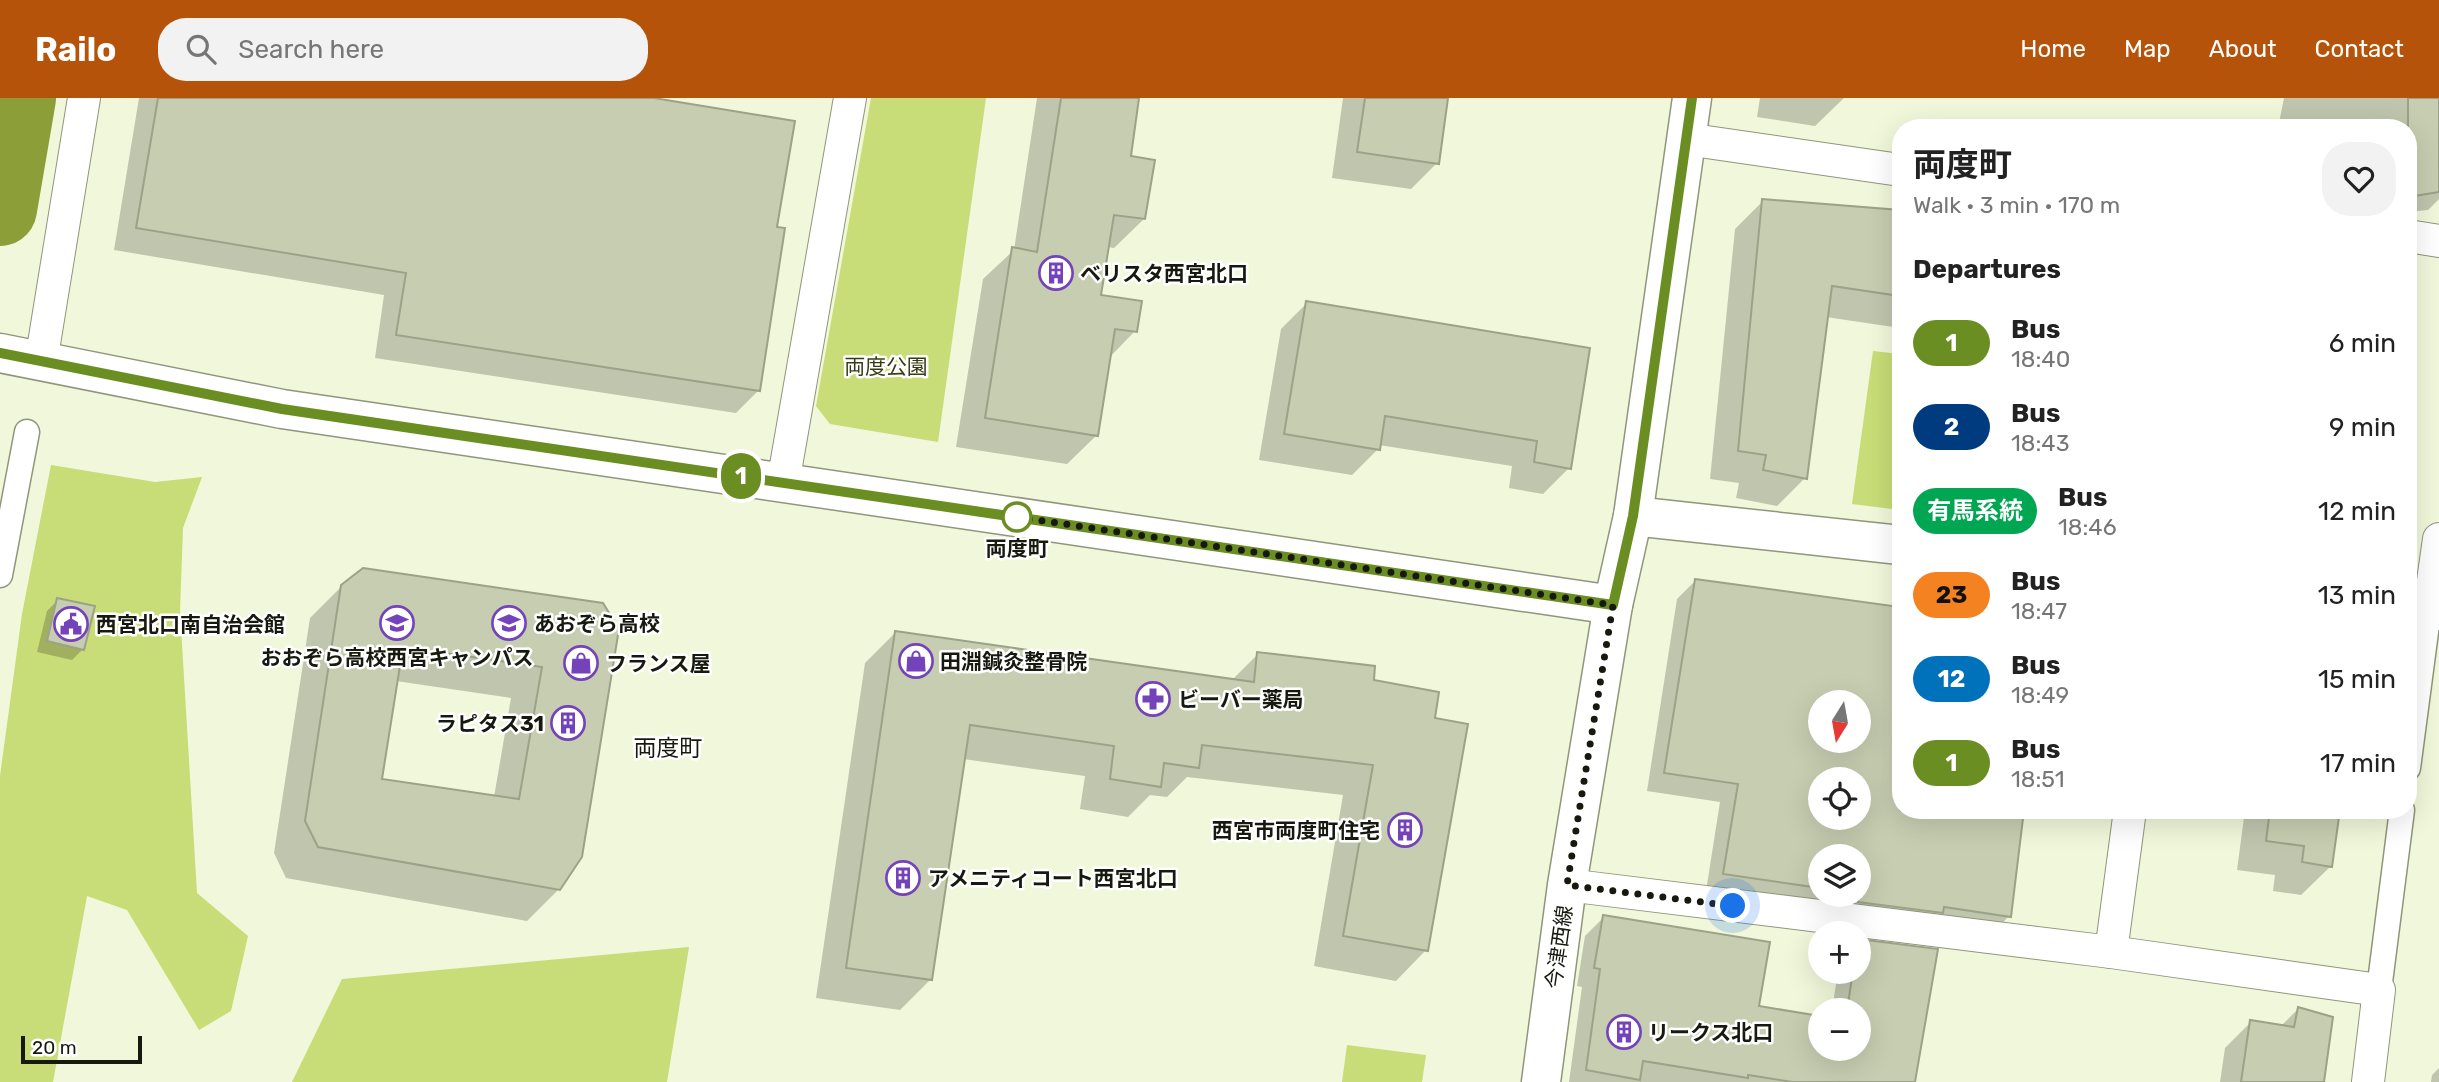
<!DOCTYPE html>
<meta charset="utf-8">
<style>
:root{--surface:#fff;--page:#f2f2f2;--text:#222;--muted:#767676;--accent:#b45309}
body{margin:0;font-family:Rubik,"Noto Sans JP",sans-serif;background:var(--page);color:var(--text);height:100vh;display:flex;flex-direction:column;font-size:26px;white-space:nowrap}
*{box-sizing:border-box;margin:0}
p{font-size:23px;color:var(--muted)}
.icon{flex:none;width:38px;height:38px;fill:none;stroke:currentColor;stroke-width:2;stroke-linecap:round;stroke-linejoin:round}
.map{position:relative;flex:1;overflow:hidden}
.panel{position:absolute;left:1892px;top:21px;width:525px;height:700px;display:flex;flex-direction:column;background:var(--surface);border-radius:28px;box-shadow:0 7px 28px #0002}
.panel>*{flex:none}
.badge{padding:0 14px;border-radius:23px;font-size:24px;line-height:46px}
.needle{width:46px;rotate:191deg}
.controls{position:absolute;left:1808px;top:592px;display:grid;gap:14px}
.controls a{display:grid;place-items:center;width:63px;height:63px;border-radius:50%;background:var(--surface);box-shadow:0 7px 28px #0002;font-size:35px}
.scale{position:absolute;left:21px;bottom:18px;width:121px;box-sizing:border-box;padding-left:7px;border:4px solid #17190f;border-top:0;font-size:19px;line-height:24px;white-space:nowrap;color:#17190f;-webkit-text-stroke:5px #fff;paint-order:stroke}
.you{position:absolute;width:35px;height:35px;margin:-18px;border:5px solid #fff;border-radius:50%;background:#1a73e8;box-shadow:0 0 0 10px #1a73e833}
.map>.badge{position:absolute;translate:-50% -50%;box-shadow:0 0 0 4px #fff}
h2{padding:0 21px;font-size:26px;line-height:63px}
.round{display:grid;place-items:center;flex:none;width:74px;height:74px;border-radius:28px;background:var(--page)}
.summary{display:flex;align-items:center;justify-content:space-between;height:119px;padding:0 21px}
h1{font-size:33px;font-weight:700;line-height:52px}
ul{padding:0;list-style:none}
li{display:flex;align-items:center;gap:21px;height:84px;padding:0 21px}
li div{flex:1}
li b{display:block;font-size:26px}
li em{font-style:normal}
li .badge{min-width:77px;font-weight:700;text-align:center}
header{display:flex;align-items:center;gap:42px;box-sizing:border-box;height:98px;padding:0 35px;background:var(--accent);color:#fff}
header strong{font-size:33px}
nav{display:flex;gap:38px;margin-inline-start:auto;font-size:24px}
.search{width:490px;height:63px;background:var(--page);display:flex;align-items:center;gap:18px;box-sizing:border-box;padding:0 24px;border-radius:28px;color:var(--muted);font-size:26px}
.map>svg:first-child{display:block}
.green{fill:#c8dc77}
.shadow{fill:#0003;fill-rule:evenodd}
.lines{fill:none;stroke-linecap:round;stroke-linejoin:round}
.river{stroke:#8c9e37;stroke-width:74}
.building{fill:#c6cdb0;stroke:#9ca287;stroke-width:2;fill-rule:evenodd}
.pedestrian-casing{stroke:#8f967b;stroke-width:27}
.minor-casing{stroke:#8f967b;stroke-width:34}
.tertiary-casing{stroke:#8f967b;stroke-width:41}
.secondary-casing{stroke:#8f967b;stroke-width:41}
.pedestrian{stroke:#fff;stroke-width:24}
.minor{stroke:#fff;stroke-width:32}
.tertiary{stroke:#fff;stroke-width:38}
.secondary{stroke:#fff;stroke-width:38}
.line-casing{stroke:#fff;stroke-width:16}
.line{stroke:#6b8e23;stroke-width:10}
.walk{stroke:#17190f;stroke-width:7;stroke-dasharray:0 12.6}
.stop-dot{fill:#fff;stroke:#6b8e23;stroke-width:3.5}
.labels{text-anchor:middle;dominant-baseline:central;stroke-width:5;stroke-linejoin:round;paint-order:stroke}
.poi-label{font-size:21px;font-weight:bold;fill:#17190f;stroke:#fff;text-anchor:start}
.park-label{font-size:21px;fill:#363d13;stroke:#fff}
.stop-label{font-size:21px;font-weight:bold;fill:#17190f;stroke:#fff}
.street-label{font-size:21px;fill:#17190f;stroke:#fff}
.neighbourhood-label{font-size:23px;fill:#17190f;stroke:#fff}
</style>
<header>
<strong>Railo</strong>
<div class="search"><svg class="icon" aria-label="search" viewBox="0 0 24 24"><circle cx="10" cy="10" r="6"/><path d="M15 15l6 6"/></svg>Search here</div>
<nav><a>Home</a><a>Map</a><a>About</a><a>Contact</a></nav>
</header>
<div class="map">
<svg width="2439" height="984" viewBox="0 0 2439 984">
<rect width="100%" height="100%" fill="#f0f7da"/>
<!-- green -->
<g class="green">
<polygon points="871,0 986,0 938,344 830,326 816,308"/>
<polygon points="1873,253 1900,256 1900,412 1852,406"/>
<polygon points="51,367 155,384 202,379 183,430 180,513 197,795 248,838 231,913 199,932 127,812 87,798 53,984 0,984 0,678 22,516"/>
<polygon points="689,849 667,984 292,984 342,881"/>
<polygon points="1347,947 1426,957 1422,984 1342,984"/>
</g>
<!-- shadow -->
<g class="shadow">
<polygon points="139,0 643,0 775,130 759,292 736,315 375,260 384,197 114,152"/>
<polygon points="1037,0 1138,0 1129,60 1144,121 1114,150 1107,149 1099,199 1135,233 1109,260 1097,337 1067,366 956,349 983,181 1014,152"/>
<polygon points="1343,0 1447,0 1437,65 1411,91 1332,80"/>
<polygon points="1760,0 1844,0 1815,28 1757,19"/>
<polygon points="2284,0 2439,0 2439,101 2428,112 2408,114 2408,30 2278,30"/>
<polygon points="1763,103 1900,114 1900,230 1826,219 1805,380 1777,408 1736,400 1739,385 1710,381 1735,131"/>
<polygon points="1307,205 1588,251 1569,370 1543,396 1509,390 1512,368 1379,347 1378,351 1352,377 1259,362 1281,231"/>
<path d="M1695 483 1900 510V712L2009 818 1991 837 1706 793 1720 704 1647 693 1677 501ZM1820 604H1858V642H1820ZM1820 681H1858V719H1820ZM1820 758H1858V796H1820Z"/>
<path d="M342 488 601 507 559 791 527 823 286 780 274 755 310 520ZM396 583 511 600 494 699 380 683Z"/>
<polygon points="58,502 83,551 72,562 37,554 47,513"/>
<polygon points="896,534 1231,583 1258,556 1372,584 1433,622 1426,852 1396,883 1314,868 1343,697 1187,679 1167,699 1150,697 1128,719 1080,711 1085,678 963,661 931,881 900,912 816,900 865,565"/>
<polygon points="2245,712 2338,712 2331,768 2301,797 2273,793 2275,777 2237,772"/>
<polygon points="1604,819 1757,909 1820,919 1820,950 1858,950 1858,912 1832,912 1838,873 1858,873 1913,984 1569,984 1582,889 1577,888 1585,838"/>
<polygon points="2298,911 2322,984 2220,984 2225,950 2251,924 2280,929"/>
<polygon points="2439,970 2439,984 2431,984 2432,977"/>
</g>
<g class="lines">
<!-- river -->
<polyline class="river" points="0,111 19,0"/>
</g>
<!-- building -->
<g class="building">
<polygon points="158,0 654,0 795,23 777,129 785,130 760,293 396,237 406,175 136,130"/>
<polygon points="1061,0 1139,0 1131,58 1155,62 1145,121 1114,117 1101,197 1142,203 1137,234 1115,231 1098,338 985,320 1012,149 1037,154"/>
<polygon points="1365,0 1448,0 1439,66 1357,54"/>
<polygon points="2408,0 2439,0 2439,94 2408,99"/>
<polygon points="1762,101 1900,112 1900,198 1832,188 1807,381 1763,372 1766,357 1738,353"/>
<polygon points="1306,203 1590,250 1571,371 1534,364 1537,343 1385,318 1380,352 1284,336"/>
<path d="M363 470 603 505 619 531 582 759 560 792 318 749 305 723 341 487ZM403 549 542 569 519 701 382 681Z"/>
<path d="M1695 481 1900 509V712H2024L2011 819 1944 809 1943 815 1858 804V758H1820V790L1723 776 1738 686 1664 675ZM1820 604H1858V642H1820ZM1820 681H1858V719H1820Z"/>
<polygon points="57,500 95,508 84,552 47,543"/>
<polygon points="895,533 1254,584 1257,554 1375,568 1374,582 1439,594 1435,620 1468,626 1428,853 1343,838 1373,667 1202,647 1199,670 1164,665 1161,689 1110,681 1114,648 970,627 932,882 846,870"/>
<polygon points="2270,712 2340,712 2332,769 2302,764 2304,748 2266,743"/>
<polygon points="1603,817 1770,844 1759,908 1820,918 1820,950 1858,950 1858,912 1847,912 1853,873 1858,873 1858,841 1938,851 1915,984 1792,984 1748,977 1748,980 1643,963 1640,982 1586,972 1600,871 1594,870"/>
<polygon points="2298,909 2333,919 2324,984 2241,984 2250,922 2294,929"/>
</g>
<g class="lines">
<!-- pedestrian casing -->
<g class="pedestrian-casing">
<g id="pedestrian">
<polyline points="0,477 27,334"/>
<polyline points="2408,670 2429,511"/>
<polyline points="2379,892 2402,712"/>
</g>
</g>
<!-- minor casing -->
<g class="minor-casing">
<g id="minor">
<polyline points="1686,41 1900,72"/>
<polyline points="2408,138 2439,143"/>
<polyline points="41,264 84,0"/>
<polyline points="783,385 850,0"/>
<polyline points="2429,511 2439,441"/>
<polyline points="1567,787 2111,854 2379,892 2368,984"/>
<polyline points="2111,854 2130,712"/>
</g>
</g>
<!-- tertiary casing -->
<g class="tertiary-casing">
<g id="tertiary">
<polyline points="1633,418 1900,447"/>
<polyline points="2408,509 2439,513"/>
<polyline points="1541,984 1567,787 1613,507"/>
</g>
</g>
<!-- secondary casing -->
<g class="secondary-casing">
<polyline id="secondary" points="0,255 282,311 1613,507 1633,418 1692,0"/>
</g>
<!-- pedestrian -->
<use href="#pedestrian" class="pedestrian"/>
<!-- minor -->
<use href="#minor" class="minor"/>
<!-- tertiary -->
<use href="#tertiary" class="tertiary"/>
<!-- secondary -->
<use href="#secondary" class="secondary"/>
</g>
<g class="lines">
<!-- line casing -->
<g class="line-casing">
<polyline id="line" points="0,255 282,311 1613,507 1633,418 1692,0"/>
</g>
<!-- line -->
<use href="#line" class="line"/>
<!-- walk -->
<polyline class="walk" points="1017,419 1613,507 1567,787 1733,808"/>
</g>
<!-- icons -->
<defs>
<g id="building-ring" transform="scale(1.75)"><circle r="9.5" fill="#fff" stroke="#7443ba" stroke-width="1.5"/><path d="M-4-6H4V6H1V3H-1V6H-4ZM-2.5-4.3h1.7v1.8h-1.7ZM.8-4.3h1.7v1.8H.8ZM-2.5-1h1.7V.8h-1.7ZM.8-1h1.7V.8H.8Z" fill="#7443ba"/></g>
<g id="school-ring" transform="scale(1.75)"><circle r="9.5" fill="#fff" stroke="#7443ba" stroke-width="1.5"/><path d="M0-5L7-2L0 1L-7-2ZM-4 1L0 2.5L4 1V4Q0 6-4 4Z" fill="#7443ba"/></g>
<g id="civic-ring" transform="scale(1.75)"><circle r="9.5" fill="#fff" stroke="#7443ba" stroke-width="1.5"/><path d="M-.6-6.5H3V-4.5H.6V-3L4-1V1h2V6H-6V1h2V-1L-.6-3ZM-1.2 2.5V6h2.4V2.5Z" fill="#7443ba"/></g>
<g id="shop-ring" transform="scale(1.75)"><circle r="9.5" fill="#fff" stroke="#7443ba" stroke-width="1.5"/><path d="M-5-2.5h2.3a2.7 3.5 0 0 1 5.4 0H5L5.5 6h-11ZM-1.5-2.5h3a1.5 2.3 0 0 0-3 0Z" fill="#7443ba"/></g>
<g id="pharmacy-ring" transform="scale(1.75)"><circle r="9.5" fill="#fff" stroke="#7443ba" stroke-width="1.5"/><path d="M-2-6h4v4h4v4h-4v4h-4v-4h-4v-4h4Z" fill="#7443ba"/></g>
</defs>
<g fill-rule="evenodd">
<use href="#building-ring" x="1056" y="175"/>
<use href="#school-ring" x="397" y="525"/>
<use href="#school-ring" x="509" y="525"/>
<use href="#civic-ring" x="71" y="526"/>
<use href="#shop-ring" x="916" y="563"/>
<use href="#shop-ring" x="581" y="565"/>
<use href="#pharmacy-ring" x="1153" y="601"/>
<use href="#building-ring" x="568" y="625"/>
<use href="#building-ring" x="1405" y="732"/>
<use href="#building-ring" x="903" y="780"/>
<use href="#building-ring" x="1624" y="934"/>
</g>
<!-- markers -->
<circle class="stop-dot" cx="1017" cy="419" r="14"/>
<g class="labels">
<!-- poi labels -->
<g class="poi-label">
<text x="1080" y="175">ベリスタ西宮北口</text>
<text x="534" y="525">あおぞら高校</text>
<text x="96" y="526">西宮北口南自治会館</text>
<text x="397" y="559" text-anchor="middle">おおぞら高校西宮キャンパス</text>
<text x="940" y="563">田淵鍼灸整骨院</text>
<text x="606" y="565">フランス屋</text>
<text x="1178" y="601">ビーバー薬局</text>
<text x="544" y="625" text-anchor="end">ラピタス31</text>
<text x="1380" y="732" text-anchor="end">西宮市両度町住宅</text>
<text x="928" y="780">アメニティコート西宮北口</text>
<text x="1648" y="934">リークス北口</text>
</g>
<!-- park labels -->
<g class="park-label">
<text x="886" y="268">両度公園</text>
</g>
<!-- stop labels -->
<g class="stop-label">
<text x="1017" y="450">両度町</text>
</g>
<!-- street labels -->
<g class="street-label">
<text transform="translate(1559 849) rotate(-82)">今津西線</text>
</g>
<!-- neighbourhood labels -->
<g class="neighbourhood-label">
<text x="668" y="650">両度町</text>
</g>
</g>
</svg>
<div class="controls">
<a><svg class="needle" viewBox="-14 -14 28 28"><path d="M0-13l5 13h-10z" fill="#e53935"/><path d="M0 13l5-13h-10z" fill="#767676"/></svg></a>
<a><svg class="icon" aria-label="locate" viewBox="0 0 24 24"><circle cx="12" cy="12" r="6"/><path d="M12 2v4M12 18v4M2 12h4M18 12h4"/></svg></a>
<a><svg class="icon" aria-label="layers" viewBox="0 0 24 24"><path d="M12 4l9 5-9 5-9-5zM3 14l9 5 9-5"/></svg></a>
<a>+</a>
<a>−</a>
</div>
<div class="scale">20 m</div>
<div class="you" style="left:1733px;top:808px"></div>
<b class="badge" style="left:741px;top:378px;background:#6b8e23;color:#fff">1</b>
<section class="panel">
<div class="summary"><div><h1>両度町</h1><p>Walk · 3 min · 170 m</p></div><a class="round"><svg class="icon" aria-label="heart" viewBox="0 0 24 24"><path d="M12 20l-8-8c-3-5 5-10 8-4 3-6 11-1 8 4z"/></svg></a></div>
<h2>Departures</h2>
<ul>
<li><span class="badge" style="background:#6b8e23;color:#fff">1</span><div><b>Bus</b><p>18:40</p></div><em>6 min</em></li>
<li><span class="badge" style="background:#003b80;color:#fff">2</span><div><b>Bus</b><p>18:43</p></div><em>9 min</em></li>
<li><span class="badge" style="background:#00a651;color:#fff">有馬系統</span><div><b>Bus</b><p>18:46</p></div><em>12 min</em></li>
<li><span class="badge" style="background:#f58220;color:#111">23</span><div><b>Bus</b><p>18:47</p></div><em>13 min</em></li>
<li><span class="badge" style="background:#0072bc;color:#fff">12</span><div><b>Bus</b><p>18:49</p></div><em>15 min</em></li>
<li><span class="badge" style="background:#6b8e23;color:#fff">1</span><div><b>Bus</b><p>18:51</p></div><em>17 min</em></li>
</ul>
</section>
</div>
